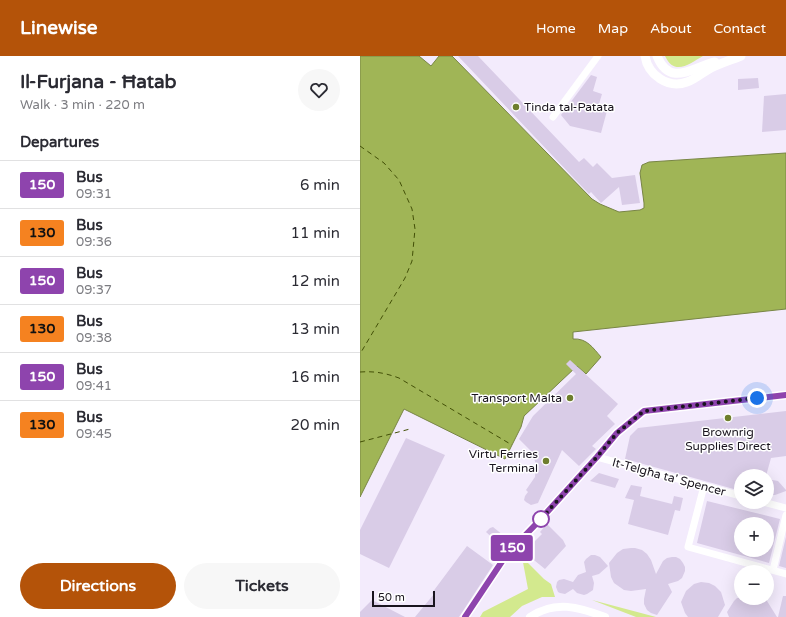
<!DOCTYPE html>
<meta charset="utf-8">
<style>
:root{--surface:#fff;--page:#f7f7f7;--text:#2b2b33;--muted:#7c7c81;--line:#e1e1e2;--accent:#b45309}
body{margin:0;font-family:"Varela Round",sans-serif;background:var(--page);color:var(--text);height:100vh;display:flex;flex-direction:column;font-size:15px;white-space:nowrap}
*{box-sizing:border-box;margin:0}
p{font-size:13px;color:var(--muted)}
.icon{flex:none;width:22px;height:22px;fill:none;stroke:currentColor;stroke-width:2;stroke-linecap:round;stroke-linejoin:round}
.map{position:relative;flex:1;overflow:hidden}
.side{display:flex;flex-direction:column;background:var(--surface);width:360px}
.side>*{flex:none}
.badge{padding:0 8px;border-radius:3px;font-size:14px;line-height:26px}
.fabs{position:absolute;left:374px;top:413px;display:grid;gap:8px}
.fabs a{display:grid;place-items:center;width:40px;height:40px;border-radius:50%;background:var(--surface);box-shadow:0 4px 16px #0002;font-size:20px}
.scale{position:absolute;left:12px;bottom:10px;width:63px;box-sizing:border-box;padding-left:4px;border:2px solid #19141e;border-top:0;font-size:11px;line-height:14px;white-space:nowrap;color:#19141e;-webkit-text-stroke:3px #fff;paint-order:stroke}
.you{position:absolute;width:20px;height:20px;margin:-10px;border:3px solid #fff;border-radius:50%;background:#1a73e8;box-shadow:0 0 0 6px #1a73e833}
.map>.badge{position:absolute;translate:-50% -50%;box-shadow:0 0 0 2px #fff}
h2{padding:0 20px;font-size:15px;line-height:36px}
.round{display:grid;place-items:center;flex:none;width:42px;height:42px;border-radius:21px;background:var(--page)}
.head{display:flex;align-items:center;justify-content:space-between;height:68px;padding:0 20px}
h1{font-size:19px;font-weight:800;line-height:30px}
.action{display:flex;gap:8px;margin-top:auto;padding:8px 20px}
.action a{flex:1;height:46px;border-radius:24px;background:var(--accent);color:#fff;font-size:16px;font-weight:800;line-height:46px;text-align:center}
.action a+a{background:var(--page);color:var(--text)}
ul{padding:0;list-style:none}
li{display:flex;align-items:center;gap:12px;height:48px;padding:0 20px;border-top:1px solid var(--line)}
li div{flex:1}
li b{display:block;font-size:15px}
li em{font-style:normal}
li .badge{min-width:44px;font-weight:700;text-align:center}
header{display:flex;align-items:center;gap:24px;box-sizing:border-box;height:56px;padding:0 20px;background:var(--accent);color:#fff}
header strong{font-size:19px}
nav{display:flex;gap:22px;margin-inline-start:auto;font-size:14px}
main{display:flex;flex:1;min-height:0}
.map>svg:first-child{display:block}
.green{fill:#d3e98e}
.water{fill:#a0b556;stroke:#788545}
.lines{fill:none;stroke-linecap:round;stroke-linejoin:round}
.ferry{stroke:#435007;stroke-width:1;stroke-dasharray:5 4;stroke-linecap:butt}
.building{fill:#d9cce7;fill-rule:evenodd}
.minor{stroke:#fff;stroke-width:7}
.tertiary{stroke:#fff;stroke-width:8}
.secondary{stroke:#fff;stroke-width:9}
.line-casing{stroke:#fff;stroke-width:9}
.line{stroke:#8e44ad;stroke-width:6}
.walk{stroke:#19141e;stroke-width:4;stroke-dasharray:0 7.2}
.poi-dot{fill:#6e7e2d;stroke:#fff;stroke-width:1.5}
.stop-dot{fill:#fff;stroke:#8e44ad;stroke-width:2}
.labels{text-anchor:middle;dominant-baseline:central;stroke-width:3;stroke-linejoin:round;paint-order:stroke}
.poi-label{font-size:12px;fill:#19141e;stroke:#fff;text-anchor:end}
.street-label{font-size:12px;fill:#19141e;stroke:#fff}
</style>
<header>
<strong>Linewise</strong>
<nav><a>Home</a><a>Map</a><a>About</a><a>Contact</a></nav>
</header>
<main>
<section class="side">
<div class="head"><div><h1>Il-Furjana - Ħatab</h1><p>Walk · 3 min · 220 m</p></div><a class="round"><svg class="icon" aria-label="heart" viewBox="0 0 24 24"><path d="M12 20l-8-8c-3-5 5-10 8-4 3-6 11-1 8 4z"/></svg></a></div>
<h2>Departures</h2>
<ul>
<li><span class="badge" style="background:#8e44ad;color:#fff">150</span><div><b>Bus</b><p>09:31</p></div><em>6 min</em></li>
<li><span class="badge" style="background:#f58220;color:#111">130</span><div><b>Bus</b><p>09:36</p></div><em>11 min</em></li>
<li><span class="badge" style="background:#8e44ad;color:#fff">150</span><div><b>Bus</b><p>09:37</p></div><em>12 min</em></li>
<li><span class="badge" style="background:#f58220;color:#111">130</span><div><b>Bus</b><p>09:38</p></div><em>13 min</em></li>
<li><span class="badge" style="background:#8e44ad;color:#fff">150</span><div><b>Bus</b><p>09:41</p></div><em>16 min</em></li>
<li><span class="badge" style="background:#f58220;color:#111">130</span><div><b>Bus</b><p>09:45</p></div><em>20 min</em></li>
</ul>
<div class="action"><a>Directions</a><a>Tickets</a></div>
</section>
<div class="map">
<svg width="426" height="561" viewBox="0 0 426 561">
<rect width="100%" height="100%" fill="#f3ebfc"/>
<!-- green -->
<g class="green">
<path d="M305 0H343C330 7 315 21 305 0Z"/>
<polygon points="162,501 184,523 191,528 195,541 182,541 162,550 150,561 120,561 123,556 168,533"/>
<polygon points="232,544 296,561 276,561"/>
</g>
<!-- water -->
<path class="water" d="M0 0H59L71 10 79 0H92L232 143 240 148 259 156 280 154 284 152V147L280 117 282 109 289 106 426 97V253L213 276V283C227 282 233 292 241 301L226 318 217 310 164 360 161 371 145 403 44 353 0 441Z"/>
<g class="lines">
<!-- ferry -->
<g class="ferry">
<polyline points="0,90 24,107 39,124 52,153 55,173 52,205 45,222 0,298"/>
<path d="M0 316C15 315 25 317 39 322L152 389"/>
<polyline points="0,386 50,373"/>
</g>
</g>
<!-- building -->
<g class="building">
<polygon points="98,0 118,0 219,106 224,102 233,111 237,107 252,122 275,119 280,147 262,149 259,131 241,147 231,136 229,138"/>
<polygon points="231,19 237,21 233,35 242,38 239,48 248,51 241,77 210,70 201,59"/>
<polygon points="398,22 399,32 378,34 378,23"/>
<polygon points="426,38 426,74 402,76 404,40"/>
<polygon points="210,304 258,348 247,360 255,368 232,390 236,393 219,410 202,394 178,447 171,449 166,446 164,444 165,440 168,436 166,434 175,421 176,408 171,395 159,383 173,360 216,318 206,308"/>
<polygon points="426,355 426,400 411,402 406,420 381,420 381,435 265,403 270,380 278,372"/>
<polygon points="46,382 85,399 29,512 0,498 0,474"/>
<polygon points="239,417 259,423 255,432 230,425"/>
<polygon points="407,423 418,425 426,434 426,435 415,439 410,439 407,437"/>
<polygon points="271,429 282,431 280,440 312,448 314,440 323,442 320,455 315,454 308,479 268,468 274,444 265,442"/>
<path d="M347 445 420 463 409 507 337 487ZM381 468H407V494H381Z"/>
<polygon points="187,468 203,484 206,490 185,513 164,496 182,478 180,476"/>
<polygon points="133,471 143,479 144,481 141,485 137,486 126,476 130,472"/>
<polygon points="426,481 426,512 419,510"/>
<polygon points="107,490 133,509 99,561 55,561 74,538 72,537"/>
<polygon points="271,492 275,492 282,494 287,498 291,504 296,518 303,505 307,502 312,501 316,501 320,503 323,507 325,511 325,515 322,522 318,525 308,528 312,536 297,559 291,557 287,554 284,548 284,543 286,533 271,535 264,534 254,527 251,521 249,507 257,497 263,493"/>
<polygon points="231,499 235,499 240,501 248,510 239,518 232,520 234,527 233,534 227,538 224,539 217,537 213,533 205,538 200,537 198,536 196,531 197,526 199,524 204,523 213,526 218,519 226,516 224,506 226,503"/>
<polygon points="341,526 349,527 355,530 361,536 365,549 358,561 328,561 325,557 321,546 326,535 334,528"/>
<polygon points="423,540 426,540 426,561 418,561"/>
<polygon points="377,542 404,542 407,545 417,561 369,561 367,556 374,545"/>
<polygon points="12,544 45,561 0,561 0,556"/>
</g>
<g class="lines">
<!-- minor -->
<g class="minor">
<polyline points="193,61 238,0"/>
<polyline points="237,401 381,440"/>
<polyline points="344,430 328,491 426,518"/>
<polyline points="403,446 426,452"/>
<polyline points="413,514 426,459"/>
</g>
<!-- tertiary -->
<g class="tertiary">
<polyline points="105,561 147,498 179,465 237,401 257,377 284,355 426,339"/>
<path d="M170 561C195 544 219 551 245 561"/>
</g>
<!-- secondary -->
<g class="secondary">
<path d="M285 0C288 19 308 33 327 26 336 23 343 16 351 12 361 7 371 4 381 0"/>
<path d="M297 0C310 32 333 11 355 6"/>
</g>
</g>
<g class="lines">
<!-- line casing -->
<g class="line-casing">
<polyline id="line" points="105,561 147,498 179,465 237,401 257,377 284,355 426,339"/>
</g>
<!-- line -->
<use href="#line" class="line"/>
<!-- walk -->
<polyline class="walk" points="181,463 179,465 237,401 257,377 284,355 397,342"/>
</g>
<!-- markers -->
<g class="poi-dot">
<circle cx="156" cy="51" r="4"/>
<circle cx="210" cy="342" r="4"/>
<circle cx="368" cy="362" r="4"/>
<circle cx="186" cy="405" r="4"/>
</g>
<circle class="stop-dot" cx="181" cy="463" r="8"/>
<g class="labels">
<!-- poi labels -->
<g class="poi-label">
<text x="164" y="51" text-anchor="start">Tinda tal-Patata</text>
<text x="202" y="342">Transport Malta</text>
<text x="368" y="376" text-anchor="middle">Brownrig<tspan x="368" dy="14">Supplies Direct</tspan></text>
<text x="178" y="398">Virtu Ferries<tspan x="178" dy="14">Terminal</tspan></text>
</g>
<!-- street labels -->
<g class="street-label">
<text transform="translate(309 421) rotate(15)">It-Telgħa ta' Spencer</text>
</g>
</g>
</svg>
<div class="fabs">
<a><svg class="icon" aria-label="layers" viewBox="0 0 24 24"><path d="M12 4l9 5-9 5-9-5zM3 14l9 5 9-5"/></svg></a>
<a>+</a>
<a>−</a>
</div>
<div class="scale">50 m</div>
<div class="you" style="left:397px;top:342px"></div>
<b class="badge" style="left:152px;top:492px;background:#8e44ad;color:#fff">150</b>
</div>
</main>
